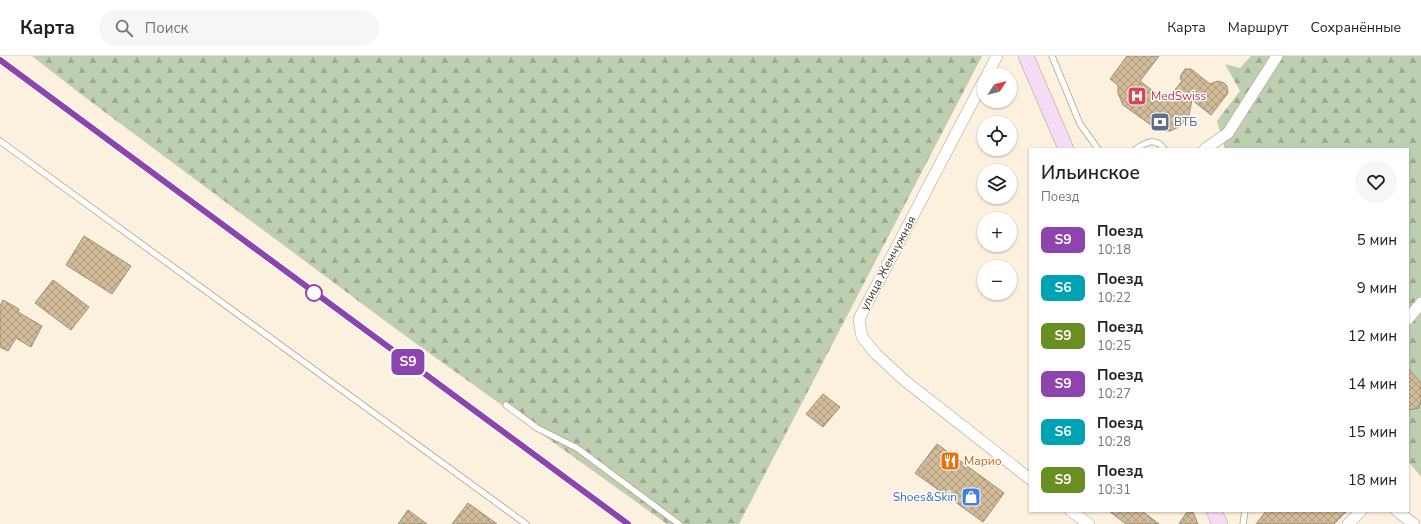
<!DOCTYPE html>
<html lang="ru">
<meta charset="utf-8">
<style>
:root{--surface:#fff;--page:#f6f6f6;--text:#202124;--muted:#757577;--line:#e0e0e0}
body{margin:0;font-family:"Nunito Sans",sans-serif;background:var(--page);color:var(--text);height:100vh;display:flex;flex-direction:column;font-size:15px;white-space:nowrap}
*{box-sizing:border-box;margin:0}
p{font-size:13px;color:var(--muted)}
.icon{flex:none;width:22px;height:22px;fill:none;stroke:currentColor;stroke-width:2;stroke-linecap:round;stroke-linejoin:round}
.map{position:relative;flex:1;overflow:hidden}
.sheet{position:absolute;left:1029px;top:92px;width:380px;height:364px;display:flex;flex-direction:column;background:var(--surface);border-radius:0px;box-shadow:0 1px 3px #0004}
.sheet>*{flex:none}
.badge{padding:0 8px;border-radius:6px;font-size:14px;line-height:26px}
.needle{width:26px;rotate:54deg}
.buttons{position:absolute;left:977px;top:12px;display:grid;gap:8px}
.buttons a{display:grid;place-items:center;width:40px;height:40px;border-radius:50%;background:var(--surface);box-shadow:0 1px 3px #0004;font-size:20px}
.map>.badge{position:absolute;translate:-50% -50%;box-shadow:0 0 0 2px #fff}
.round{display:grid;place-items:center;flex:none;width:42px;height:42px;border-radius:21px;background:var(--page)}
.head{display:flex;align-items:center;justify-content:space-between;height:68px;padding:0 12px}
h1{font-size:19px;font-weight:600;line-height:30px}
ul{padding:0;list-style:none}
li{display:flex;align-items:center;gap:12px;height:48px;padding:0 12px}
li div{flex:1}
li b{display:block;font-size:15px}
li em{font-style:normal}
li .badge{min-width:44px;font-weight:700;text-align:center}
header{display:flex;align-items:center;gap:24px;box-sizing:border-box;height:56px;padding:0 20px;background:var(--surface);border-bottom:1px solid var(--line)}
header strong{font-size:19px}
nav{display:flex;gap:22px;margin-inline-start:auto;font-size:14px}
.search{width:280px;height:36px;background:var(--page);display:flex;align-items:center;gap:10px;box-sizing:border-box;padding:0 14px;border-radius:22px;color:var(--muted);font-size:15px}
.map>svg:first-child{display:block}
.forest{fill:url(#forest-firs)}
.building{fill:url(#building-cross-hatch);stroke:#a18e72}
.lines{fill:none;stroke-linecap:round;stroke-linejoin:round}
.service-casing{stroke:#b29f83;stroke-width:7}
.minor-casing{stroke:#b29f83;stroke-width:12}
.secondary-casing{stroke:#b29f83;stroke-width:16}
.service{stroke:#fff;stroke-width:5.5}
.minor{stroke:#fff;stroke-width:11}
.secondary{stroke:#f5dcf4;stroke-width:15}
.rail{stroke:#595044;stroke-width:3;stroke-dasharray:2 4;stroke-linecap:butt}
.line-casing{stroke:#fff;stroke-width:9}
.line{stroke:#8e44ad;stroke-width:6}
.stop-dot{fill:#fff;stroke:#8e44ad;stroke-width:2}
.labels{text-anchor:middle;dominant-baseline:central;stroke-width:3;stroke-linejoin:round;paint-order:stroke}
.health-label{font-size:12px;fill:#be3a42;stroke:#fff;text-anchor:start}
.service-label{font-size:12px;fill:#4e5e75;stroke:#fff;text-anchor:start}
.street-label{font-size:12px;fill:#41392d;stroke:#fff}
.food-label{font-size:12px;fill:#c56008;stroke:#fff;text-anchor:start}
.shop-label{font-size:12px;fill:#366cbe;stroke:#fff;text-anchor:end}
</style>
<header>
<strong>Карта</strong>
<div class="search"><svg class="icon" aria-label="search" viewBox="0 0 24 24"><circle cx="10" cy="10" r="6"/><path d="M15 15l6 6"/></svg>Поиск</div>
<nav><a>Карта</a><a>Маршрут</a><a>Сохранённые</a></nav>
</header>
<div class="map">
<svg width="1421" height="468" viewBox="0 0 1421 468">
<defs>
<pattern id="forest-firs" width="22" height="20" patternUnits="userSpaceOnUse"><rect width="22" height="20" fill="#beceb1"/><path d="M5 1l3.5 6h-7zM16 11l3.5 6h-7z" fill="#9ca890"/></pattern>
<pattern id="building-cross-hatch" width="8" height="8" patternUnits="userSpaceOnUse"><rect width="8" height="8" fill="#d2bb99"/><path d="M0 0l8 8M0 8l8-8" fill="none" stroke="#ac997d"/></pattern>
</defs>
<rect width="100%" height="100%" fill="#fcf0de"/>
<!-- forest -->
<g class="forest">
<polygon points="32,0 982,0 739,468 667,468 400,276 82,39"/>
<polygon points="1251,0 1421,0 1421,421 1408,405 1408,93 1225,93 1217,65 1240,35 1225,8 1240,12"/>
</g>
<!-- building -->
<g class="building">
<polygon points="1127,0 1159,0 1140,25 1166,45 1182,25 1180,22 1181,19 1185,13 1191,13 1210,28 1218,25 1224,27 1227,30 1228,37 1211,59 1192,44 1189,59 1181,70 1170,75 1158,74 1123,49 1118,37 1118,29 1110,23"/>
<polygon points="84,180 131,210 112,238 66,209"/>
<polygon points="53,224 89,251 71,274 35,247"/>
<polygon points="3,244 19,253 18,256 42,270 31,291 16,282 8,295 0,291 0,250"/>
<polygon points="1408,312 1421,327 1421,344 1419,352 1408,354"/>
<polygon points="823,338 840,351 823,371 806,358"/>
<polygon points="937,388 1004,437 983,466 915,417"/>
<polygon points="468,447 497,468 452,468"/>
<polygon points="408,454 427,468 398,468"/>
<polygon points="1109,455 1142,455 1159,468 1126,468"/>
<polygon points="1266,455 1347,455 1334,468 1256,468"/>
<polygon points="1193,456 1198,468 1179,468 1186,457"/>
</g>
<g class="lines">
<!-- service casing -->
<g class="service-casing">
<g id="service">
<polyline points="1052,0 1080,68 1098,93"/>
<polyline points="0,85 526,468"/>
<path d="M1136 93C1146 86 1156 81 1164 93"/>
<polyline points="506,349 537,372 577,392 679,468"/>
<polyline points="1243,468 1245,455"/>
</g>
</g>
<!-- minor casing -->
<g class="minor-casing">
<g id="minor">
<polyline points="987,19 997,0"/>
<polyline points="984,24 859,263 862,281 876,298 904,324 1030,423"/>
<polyline points="1205,93 1228,77 1277,0"/>
<polyline points="1408,263 1421,247"/>
<polyline points="1071,455 1089,468"/>
<polyline points="1397,455 1414,468"/>
<polyline points="1348,468 1361,455"/>
</g>
</g>
<!-- secondary casing -->
<g class="secondary-casing">
<g id="secondary">
<polyline points="1026,0 1066,93"/>
<polyline points="1214,455 1220,468"/>
</g>
</g>
<!-- service -->
<use href="#service" class="service"/>
<!-- minor -->
<use href="#minor" class="minor"/>
<!-- secondary -->
<use href="#secondary" class="secondary"/>
<!-- rail -->
<polyline class="rail" points="0,4 628,468"/>
</g>
<g class="lines">
<!-- line casing -->
<g class="line-casing">
<polyline id="line" points="0,4 628,468"/>
</g>
<!-- line -->
<use href="#line" class="line"/>
</g>
<!-- icons -->
<defs>
<g id="hospital-square" transform="scale(1)"><rect x="-9" y="-9" width="18" height="18" rx="4" fill="#e0444e" stroke="#fff"/><path d="M-5-5h3v3.5h4V-5h3V5h-3V1.5h-4V5h-3Z" fill="#fff"/></g>
<g id="bank-square" transform="scale(1)"><rect x="-9" y="-9" width="18" height="18" rx="4" fill="#5c6f8a" stroke="#fff"/><path d="M-6-4H6V4H-6ZM0-2.3a2.3 2.3 0 1 0 0 4.6a2.3 2.3 0 1 0 0-4.6Z" fill="#fff"/></g>
<g id="restaurant-square" transform="scale(1)"><rect x="-9" y="-9" width="18" height="18" rx="4" fill="#e8710a" stroke="#fff"/><path d="M-5-6h1v4h1v-4h1v4h1v-4h1v5L-1.5 .5V6h-2V.5L-5-1ZM5-6V6H3V1.5H1.5Q1.5-4 5-6Z" fill="#fff"/></g>
<g id="shop-square" transform="scale(1)"><rect x="-9" y="-9" width="18" height="18" rx="4" fill="#3f7fe0" stroke="#fff"/><path d="M-5-2.5h2.3a2.7 3.5 0 0 1 5.4 0H5L5.5 6h-11ZM-1.5-2.5h3a1.5 2.3 0 0 0-3 0Z" fill="#fff"/></g>
</defs>
<g fill-rule="evenodd">
<use href="#hospital-square" x="1137" y="40"/>
<use href="#bank-square" x="1160" y="66"/>
<use href="#restaurant-square" x="950" y="405"/>
<use href="#shop-square" x="971" y="441"/>
</g>
<!-- markers -->
<circle class="stop-dot" cx="314" cy="237" r="8"/>
<g class="labels">
<!-- health labels -->
<g class="health-label">
<text x="1151" y="40">MedSwiss</text>
</g>
<!-- service labels -->
<g class="service-label">
<text x="1174" y="66">ВТБ</text>
</g>
<!-- street labels -->
<g class="street-label">
<text transform="translate(888 207) rotate(-62)">улица Жемчужная</text>
</g>
<!-- food labels -->
<g class="food-label">
<text x="964" y="405">Марио</text>
</g>
<!-- shop labels -->
<g class="shop-label">
<text x="957" y="441">Shoes&amp;Skin</text>
</g>
</g>
</svg>
<div class="buttons">
<a><svg class="needle" viewBox="-14 -14 28 28"><path d="M0-13l5 13h-10z" fill="#e53935"/><path d="M0 13l5-13h-10z" fill="#757577"/></svg></a>
<a><svg class="icon" aria-label="locate" viewBox="0 0 24 24"><circle cx="12" cy="12" r="6"/><path d="M12 2v4M12 18v4M2 12h4M18 12h4"/></svg></a>
<a><svg class="icon" aria-label="layers" viewBox="0 0 24 24"><path d="M12 4l9 5-9 5-9-5zM3 14l9 5 9-5"/></svg></a>
<a>+</a>
<a>−</a>
</div>
<b class="badge" style="left:408px;top:306px;background:#8e44ad;color:#fff">S9</b>
<section class="sheet">
<div class="head"><div><h1>Ильинское</h1><p>Поезд</p></div><a class="round"><svg class="icon" aria-label="heart" viewBox="0 0 24 24"><path d="M12 20l-8-8c-3-5 5-10 8-4 3-6 11-1 8 4z"/></svg></a></div>
<ul>
<li><span class="badge" style="background:#8e44ad;color:#fff">S9</span><div><b>Поезд</b><p>10:18</p></div><em>5 мин</em></li>
<li><span class="badge" style="background:#00a3b4;color:#fff">S6</span><div><b>Поезд</b><p>10:22</p></div><em>9 мин</em></li>
<li><span class="badge" style="background:#6b8e23;color:#fff">S9</span><div><b>Поезд</b><p>10:25</p></div><em>12 мин</em></li>
<li><span class="badge" style="background:#8e44ad;color:#fff">S9</span><div><b>Поезд</b><p>10:27</p></div><em>14 мин</em></li>
<li><span class="badge" style="background:#00a3b4;color:#fff">S6</span><div><b>Поезд</b><p>10:28</p></div><em>15 мин</em></li>
<li><span class="badge" style="background:#6b8e23;color:#fff">S9</span><div><b>Поезд</b><p>10:31</p></div><em>18 мин</em></li>
</ul>
</section>
</div>
